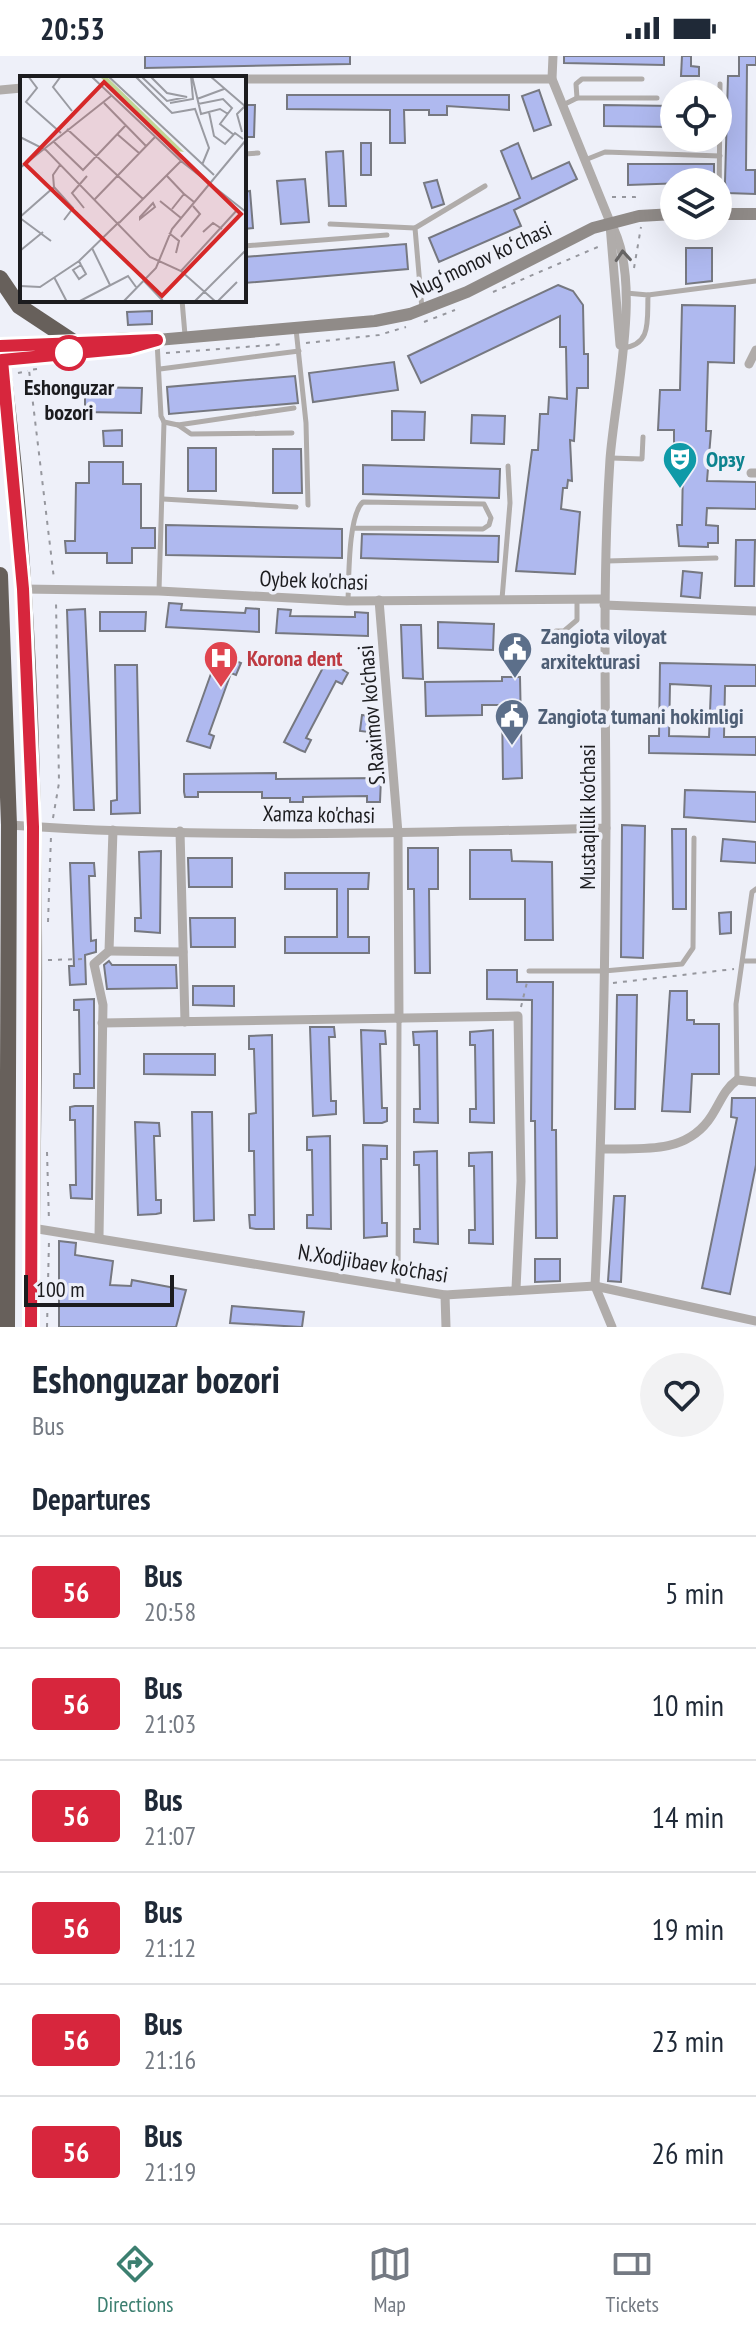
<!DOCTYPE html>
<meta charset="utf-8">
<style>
:root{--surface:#fff;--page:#f2f2f3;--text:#1f2937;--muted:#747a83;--line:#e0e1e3;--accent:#3c7f70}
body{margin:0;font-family:"PT Sans Narrow",sans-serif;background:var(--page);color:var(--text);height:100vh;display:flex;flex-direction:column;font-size:30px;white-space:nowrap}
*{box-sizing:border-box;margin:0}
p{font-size:26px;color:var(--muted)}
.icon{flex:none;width:44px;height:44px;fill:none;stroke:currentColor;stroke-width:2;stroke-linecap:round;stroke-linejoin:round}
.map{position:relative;height:1271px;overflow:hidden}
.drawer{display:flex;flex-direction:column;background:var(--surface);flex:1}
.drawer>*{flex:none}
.badge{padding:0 16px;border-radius:6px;font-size:28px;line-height:52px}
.controls{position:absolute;left:660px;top:24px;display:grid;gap:16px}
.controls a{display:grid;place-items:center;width:72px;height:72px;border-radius:50%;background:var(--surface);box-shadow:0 8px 32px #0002;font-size:40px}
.scale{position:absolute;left:24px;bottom:20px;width:150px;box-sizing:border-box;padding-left:8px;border:4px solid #1c1c1f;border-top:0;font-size:22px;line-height:28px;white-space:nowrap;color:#1c1c1f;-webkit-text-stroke:6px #eef0f9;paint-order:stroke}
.map>.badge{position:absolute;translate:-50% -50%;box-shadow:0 0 0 4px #fff}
h2{padding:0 32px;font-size:30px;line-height:72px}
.round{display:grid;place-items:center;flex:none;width:84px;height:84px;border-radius:42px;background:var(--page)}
.head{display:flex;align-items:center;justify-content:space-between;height:136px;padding:0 32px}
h1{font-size:38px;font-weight:800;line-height:60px}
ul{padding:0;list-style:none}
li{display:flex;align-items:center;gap:24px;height:112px;padding:0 32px;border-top:2px solid var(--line)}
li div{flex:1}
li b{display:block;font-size:30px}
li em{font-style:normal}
li .badge{min-width:88px;font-weight:700;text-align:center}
.status{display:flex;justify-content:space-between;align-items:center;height:56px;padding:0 40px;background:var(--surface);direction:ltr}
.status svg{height:22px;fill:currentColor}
.tab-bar{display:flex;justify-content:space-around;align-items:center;height:112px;border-top:2px solid var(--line);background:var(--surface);font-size:22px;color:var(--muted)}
.tab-bar a{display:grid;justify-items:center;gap:4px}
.tab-bar .selected{color:var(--accent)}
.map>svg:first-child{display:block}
.building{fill:#afb9ef;stroke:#767880;stroke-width:2;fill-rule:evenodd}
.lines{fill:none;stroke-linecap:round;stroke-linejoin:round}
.path{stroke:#96979e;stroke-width:2;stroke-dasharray:4 6;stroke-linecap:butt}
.lane{stroke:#b0acaa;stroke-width:5}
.street{stroke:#b0acaa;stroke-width:9}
.secondary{stroke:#908b88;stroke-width:12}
.highway{stroke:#67605b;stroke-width:16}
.oneway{stroke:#666464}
.line-casing{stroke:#fff;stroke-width:18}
.line{stroke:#d7263d;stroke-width:12}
.stop-dot{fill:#fff;stroke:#d7263d;stroke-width:4}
.labels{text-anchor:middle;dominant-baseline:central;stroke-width:7;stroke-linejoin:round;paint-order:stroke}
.street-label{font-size:22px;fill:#1c1c1f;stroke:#eef0f9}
.stop-label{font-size:22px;font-weight:bold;fill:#1c1c1f;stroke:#eef0f9}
.culture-label{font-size:22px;font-weight:bold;fill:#0d838f;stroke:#eef0f9;text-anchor:start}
.service-label{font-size:22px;font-weight:bold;fill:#4e5e75;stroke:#eef0f9;text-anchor:start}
.health-label{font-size:22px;font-weight:bold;fill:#be3a42;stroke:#eef0f9;text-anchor:start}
.inset-road{fill:none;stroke:#9a9ba2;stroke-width:2}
.view{fill:#d62828;fill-opacity:0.15;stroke:#d62828;stroke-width:4}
.inset-edge{fill:none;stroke:#1c1c1f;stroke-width:4}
</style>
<div class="status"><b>20:53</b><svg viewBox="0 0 49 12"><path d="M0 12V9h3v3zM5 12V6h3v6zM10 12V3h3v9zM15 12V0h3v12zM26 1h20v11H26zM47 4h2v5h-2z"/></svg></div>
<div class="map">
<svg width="756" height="1271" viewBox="0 0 756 1271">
<rect width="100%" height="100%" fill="#eef0f9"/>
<!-- building -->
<g class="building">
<polygon points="145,0 350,0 350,8 145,12"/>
<polygon points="564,0 664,0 664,9 564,7"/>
<polygon points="682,0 691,0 691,10 699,11 699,20 681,20"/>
<polygon points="739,0 756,0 756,9 747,9 746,114 755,114 755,138 727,137 725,126 728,20 739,20"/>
<polygon points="539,34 551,69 534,75 522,40"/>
<polygon points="287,39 509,39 509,54 447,50 447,59 429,59 429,54 404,54 405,87 390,87 390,54 287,53"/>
<polygon points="244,49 255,49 254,81 244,81"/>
<polygon points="604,49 674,50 674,71 604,70"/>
<rect x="361" y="87" width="10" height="32"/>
<polygon points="518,87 532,123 569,106 577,123 514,154 521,170 439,206 429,182 520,142 501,95"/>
<polygon points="343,95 346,150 329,150 326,96"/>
<polygon points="628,108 714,108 714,126 628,129"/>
<polygon points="305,123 309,166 281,168 277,125"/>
<polygon points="437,124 444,148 432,152 424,127"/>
<polygon points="250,135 253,172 244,173 244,136"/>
<polygon points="406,188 408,213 244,227 244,201"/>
<polygon points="686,192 712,192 712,225 686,228"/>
<polygon points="558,229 573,235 583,249 584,298 588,298 588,332 577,332 574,385 570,384 572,425 568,424 567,432 563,432 561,453 580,456 575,518 516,515 532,394 538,394 540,358 548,358 549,341 567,343 566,291 560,291 560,260 421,327 408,300"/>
<polygon points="682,249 735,250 734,307 708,306 706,375 711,375 707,425 756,426 756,453 707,452 706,469 718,470 718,487 708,487 708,491 679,490 677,469 682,469 683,406 674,406 674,374 658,374 660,334 680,334"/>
<polygon points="152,255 152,268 128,269 127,256"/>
<polygon points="394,306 398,334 313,346 309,317"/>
<polygon points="295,320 298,347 169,358 167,331"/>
<polygon points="85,331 142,332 141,357 85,356"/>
<polygon points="392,355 425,356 424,384 392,384"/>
<polygon points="472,359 505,360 504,388 471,387"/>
<polygon points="122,374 122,390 104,390 103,375"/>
<rect x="188" y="392" width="28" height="43"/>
<polygon points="273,393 301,393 302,437 273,437"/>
<polygon points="89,406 123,406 123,428 141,428 141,472 155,472 155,492 132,492 132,507 107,507 107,497 66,497 65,485 75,485 76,427 89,427"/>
<polygon points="363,409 500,413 499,442 363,438"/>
<polygon points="166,469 342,473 342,502 166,499"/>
<polygon points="362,478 499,480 498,506 361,502"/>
<polygon points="736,484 755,484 754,530 735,530"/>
<polygon points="683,515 702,517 700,542 681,540"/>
<polygon points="169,547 182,548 181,554 245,557 246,552 259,553 259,576 166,571"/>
<polygon points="85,553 94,754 74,754 67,554"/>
<polygon points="278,553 291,554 290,560 355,561 355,556 368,557 368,580 276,577"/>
<polygon points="100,556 146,556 145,575 100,575"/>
<polygon points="438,566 494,568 493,594 438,592"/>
<polygon points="401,569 421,569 423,623 403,622"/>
<polygon points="218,598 241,607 236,619 231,617 209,678 214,680 210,692 187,685"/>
<polygon points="327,604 348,617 342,628 336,625 306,682 311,684 305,696 300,694 284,686"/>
<path d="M660 607 756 609V630H725L724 681H756V699L649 697V680H659ZM670 628 711 630 709 681 669 680Z"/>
<polygon points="115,609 137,609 140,757 111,758 111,745 117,744"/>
<polygon points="502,621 520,621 522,722 503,723 502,649 482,649 482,659 426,660 425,626 502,625"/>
<polygon points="362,659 378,661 376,677 360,675"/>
<polygon points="276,717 276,723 381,722 380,746 367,746 367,740 303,741 303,746 290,746 290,742 262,742 262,736 198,736 198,741 185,741 184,736 184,718"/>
<polygon points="685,734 756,736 756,766 684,761"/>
<polygon points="622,769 645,770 643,902 621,901"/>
<polygon points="672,773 686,773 686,853 673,853"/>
<polygon points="723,783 756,786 756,807 721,805"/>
<polygon points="408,792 438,792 438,833 429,833 430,917 415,917 414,833 408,833"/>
<polygon points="470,794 511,794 512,805 552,806 553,884 525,884 525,843 470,843"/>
<polygon points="161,795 160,877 135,875 135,862 141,862 139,796"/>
<polygon points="188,802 232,802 232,831 189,831"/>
<polygon points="70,807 94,807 95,820 89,820 91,885 96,884 96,896 85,899 86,928 70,929 69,910 74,910"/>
<polygon points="285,817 369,817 368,833 348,833 348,881 369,881 369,897 285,897 285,881 337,881 337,833 285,833"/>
<polygon points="731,856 731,877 720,878 719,857"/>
<polygon points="190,862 235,862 235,891 191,891"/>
<polygon points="109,905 112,909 176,909 177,932 107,933 104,909"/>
<polygon points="487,914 517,914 517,926 553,926 552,1074 556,1074 557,1182 536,1182 535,1065 531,1065 532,944 487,943"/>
<polygon points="193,930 234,930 234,950 193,949"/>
<polygon points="670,935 687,935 687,964 694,964 694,968 719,968 719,1018 692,1018 690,1056 662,1055"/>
<polygon points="617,939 637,939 635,1053 615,1053"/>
<polygon points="94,943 94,1032 74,1032 74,1018 80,1018 79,954 74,954 74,944"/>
<polygon points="310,971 334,971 335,981 329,981 331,1045 336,1045 336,1058 313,1060"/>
<polygon points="361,974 385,975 386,988 380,988 382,1052 387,1052 387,1065 382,1067 364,1067"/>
<polygon points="493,974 494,1067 470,1066 470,1053 476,1053 475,989 470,989 470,976"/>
<polygon points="437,975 438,1067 414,1066 414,1053 420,1053 419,989 414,989 413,976"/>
<polygon points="272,979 274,1173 256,1173 250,1172 249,1159 255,1159 254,1095 249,1095 249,1058 256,1057 254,993 249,993 249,980"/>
<polygon points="144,998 215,998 215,1019 144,1018"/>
<polygon points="732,1042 756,1042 756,1109 730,1238 702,1232 737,1062 731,1061"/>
<polygon points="75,1050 93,1050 92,1143 71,1142 70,1129 76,1129 75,1064 70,1064 70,1051"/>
<polygon points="192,1056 212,1056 214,1164 194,1165"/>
<polygon points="135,1066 159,1067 160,1080 154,1080 156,1144 161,1144 161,1157 156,1158 138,1159"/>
<polygon points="330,1080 331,1173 307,1172 307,1159 313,1159 312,1094 307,1094 307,1081"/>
<polygon points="363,1089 387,1090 387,1103 381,1103 382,1167 387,1167 387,1180 364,1182"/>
<polygon points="437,1095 438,1188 414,1186 414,1173 420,1173 419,1109 414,1109 414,1096"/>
<polygon points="492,1096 493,1188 469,1187 469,1174 475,1174 474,1110 469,1110 469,1097"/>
<polygon points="614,1140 625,1140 621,1226 608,1225"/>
<polygon points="59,1185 76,1187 75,1199 113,1205 110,1229 131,1230 132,1224 186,1234 176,1271 59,1271"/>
<polygon points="535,1203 560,1203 560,1225 535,1226"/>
<polygon points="232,1250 304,1256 302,1271 230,1267"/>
</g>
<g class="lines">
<!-- path -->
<g class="path">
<polyline points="612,141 635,141 635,145"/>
<polyline points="634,212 641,171"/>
<polyline points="493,236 600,190"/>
<polyline points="424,266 455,254"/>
<polyline points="306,287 379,279 406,271"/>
<polyline points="166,297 284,288"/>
<polyline points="37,313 29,314 54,523"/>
<polyline points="18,317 28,315"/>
<polyline points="53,762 59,727 56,545"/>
<polyline points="48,866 51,780"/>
<polyline points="48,904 85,903"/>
<polyline points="613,927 734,913"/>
<polyline points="521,951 528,922"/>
<polyline points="47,1096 49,1166"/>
<polyline points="47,1271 49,1184"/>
</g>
<!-- lane -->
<g class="lane">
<polyline points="577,42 576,28 582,23 642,23"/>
<polyline points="563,49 577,42 657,42"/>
<polyline points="244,98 258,97"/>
<polyline points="585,104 605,96 720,100"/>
<polyline points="719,157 720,28"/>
<polyline points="330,168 415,172"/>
<polyline points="244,190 387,179"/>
<polyline points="648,239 756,225"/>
<polyline points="182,244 185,279"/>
<polyline points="422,253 415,172 485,130"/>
<polyline points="296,273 306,367 308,449"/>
<polyline points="157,285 161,360 164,366 178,369 294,352"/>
<path d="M622 292C652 289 647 265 648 239L626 237"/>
<polyline points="160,313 299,295"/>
<polyline points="178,369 191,378 292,377"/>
<polyline points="611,402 642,403 643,381"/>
<polyline points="163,443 296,451"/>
<polyline points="607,505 716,502"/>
<polyline points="159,535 164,366"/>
<polyline points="502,543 510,447 508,410"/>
<path d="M348 544C349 522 348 459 363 446L484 448 491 462 489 469 483 473 354 472"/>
<polyline points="556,575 564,575 577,564 577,544"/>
<polyline points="745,905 756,905"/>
<polyline points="529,915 604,915 682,908 693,892 694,782"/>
<polyline points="737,1023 736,948 752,836 756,833"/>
<polyline points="398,1230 399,964"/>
</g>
<!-- street -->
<g class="street">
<path d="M553 0 552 23 610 166C644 222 615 337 610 403 602 526 606 648 606 771 605 924 602 1078 595 1230L612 1271"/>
<polyline points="244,23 552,23"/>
<polyline points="0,34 22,32"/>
<polyline points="610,169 620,289"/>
<polyline points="749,308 756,294"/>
<polyline points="751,417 756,417"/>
<polyline points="23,533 159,535 347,545 604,543"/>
<polyline points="379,544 398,777 399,963"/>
<polyline points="604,549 756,555"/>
<path d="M9 769C207 783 407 777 606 772"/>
<polyline points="180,775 185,966"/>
<polyline points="109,895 183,896"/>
<polyline points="102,967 518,960 521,1125 516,1233"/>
<path d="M601 1093C639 1092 682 1099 708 1065 719 1051 722 1035 737 1024L756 1026"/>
<polyline points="32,1172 445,1239 595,1230 756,1265"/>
<polyline points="99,1180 103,949 94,908 109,895 113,774"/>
<polyline points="445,1239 446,1271"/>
</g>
<!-- secondary -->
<g class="secondary">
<polyline points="718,158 756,158"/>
<polyline points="0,290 131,282 157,284 375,265 410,258 467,236 593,172 639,160 674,158"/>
<polyline points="0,305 146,287"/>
</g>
<!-- highway -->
<g class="highway">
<polyline points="0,222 19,250 75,287"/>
<path d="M0 291C44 615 34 945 31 1271"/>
<polyline points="0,519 9,769 7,1271"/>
</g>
</g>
<!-- one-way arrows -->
<defs><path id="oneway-chevron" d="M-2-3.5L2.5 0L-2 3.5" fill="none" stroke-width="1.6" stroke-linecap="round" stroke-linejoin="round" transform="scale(2)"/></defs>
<use class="oneway" href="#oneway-chevron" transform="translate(623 200) rotate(-94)"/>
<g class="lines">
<!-- line casing -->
<g class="line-casing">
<polyline id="line" points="0,290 157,284 129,292 2,304 23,533 33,771 31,1271"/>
</g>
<!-- line -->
<use href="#line" class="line"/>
</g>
<!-- icons -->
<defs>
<g id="theatre-pin" transform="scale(1.8)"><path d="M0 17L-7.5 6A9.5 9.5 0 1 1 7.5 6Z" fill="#0f9aa8" stroke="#eef0f9"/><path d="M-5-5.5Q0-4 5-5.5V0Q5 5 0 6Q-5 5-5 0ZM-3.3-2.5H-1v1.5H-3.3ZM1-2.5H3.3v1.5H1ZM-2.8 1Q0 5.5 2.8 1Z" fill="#fff"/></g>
<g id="civic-pin" transform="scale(1.8)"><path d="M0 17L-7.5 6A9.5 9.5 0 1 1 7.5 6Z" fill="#5c6f8a" stroke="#eef0f9"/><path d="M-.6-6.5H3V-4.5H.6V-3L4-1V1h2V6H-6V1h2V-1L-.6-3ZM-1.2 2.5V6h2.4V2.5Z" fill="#fff"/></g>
<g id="hospital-pin" transform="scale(1.8)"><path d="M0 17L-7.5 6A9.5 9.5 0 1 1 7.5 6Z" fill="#e0444e" stroke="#eef0f9"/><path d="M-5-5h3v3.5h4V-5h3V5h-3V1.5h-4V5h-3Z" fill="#fff"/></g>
</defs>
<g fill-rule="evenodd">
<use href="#theatre-pin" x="680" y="403"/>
<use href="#civic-pin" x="515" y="593"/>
<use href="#hospital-pin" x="221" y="602"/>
<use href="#civic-pin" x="512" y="660"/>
</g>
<!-- markers -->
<circle class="stop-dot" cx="69" cy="297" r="16"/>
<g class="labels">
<!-- street labels -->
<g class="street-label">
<text transform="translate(481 203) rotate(-25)">Nugʻmonov koʻchasi</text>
<text transform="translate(314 524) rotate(2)">Oybek ko'chasi</text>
<text transform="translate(371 659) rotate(-95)">S.Raximov ko'chasi</text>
<text transform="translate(319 758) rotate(1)">Xamza ko'chasi</text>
<text transform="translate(587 761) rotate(-90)">Mustaqillik ko'chasi</text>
<text transform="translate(373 1207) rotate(9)">N.Xodjibaev ko'chasi</text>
</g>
<!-- stop labels -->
<g class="stop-label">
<text x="69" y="331">Eshonguzar<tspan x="69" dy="25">bozori</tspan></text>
</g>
<!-- culture labels -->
<g class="culture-label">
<text x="706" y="403">Орзу</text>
</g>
<!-- service labels -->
<g class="service-label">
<text x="541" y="580">Zangiota viloyat<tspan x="541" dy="25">arxitekturasi</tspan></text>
<text x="538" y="660">Zangiota tumani hokimligi</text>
</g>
<!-- health labels -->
<g class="health-label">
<text x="247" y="602">Korona dent</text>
</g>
</g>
<!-- overview -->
<g transform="translate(20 20)">
<rect width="226" height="226" fill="#eef0f9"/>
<path d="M79 0H86L164 76 157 75Z" fill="#c2d797"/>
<path class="inset-road" d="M8 0 17 12 6 26 41 57M41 0 33 11 52 35M71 0 161 85 226 136M88 0 194 99M115 0 152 37 175 33 189 72 182 89M172 0 181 38 200 33 208 38M190 0 226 31M122 1 147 25 167 21 147 17 130 0M177 23 204 13M84 27 126 70M150 27 173 23 171 0M178 28 203 23 212 32 200 48 214 59M189 36 194 60 205 68 215 57 223 63M47 53 123 123M222 56 217 38 225 30M97 58 119 77M0 61 26 74 130 181 161 195 196 226M34 66 63 94 106 49M0 92 91 20M147 100 164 118M34 111 53 132 44 144M75 123 135 61M140 125 161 142M133 127 135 131 120 143V141ZM64 132 52 117 67 100M152 133 164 118 174 126M0 141 34 111 33 99 40 89M0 142 31 165M99 147 161 85M183 156 193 147 202 153M149 157 159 165 156 177M161 161 180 138 173 130M72 172 90 209M1 174 23 156M59 185 61 189 66 198 59 203 53 194 61 189M161 195 218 133M34 201 47 226M124 205 144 226M0 210 20 211 59 185 99 146M58 226 108 200 116 211M103 226 136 192 152 153 226 64M174 226 226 174M197 226 217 206"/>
<path class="view" d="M84 6 221 138 142 220 5 88Z"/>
<rect width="226" height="226" class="inset-edge"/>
</g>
</svg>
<div class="controls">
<a><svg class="icon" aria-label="locate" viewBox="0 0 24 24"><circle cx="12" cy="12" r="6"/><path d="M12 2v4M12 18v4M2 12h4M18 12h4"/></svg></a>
<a><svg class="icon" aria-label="layers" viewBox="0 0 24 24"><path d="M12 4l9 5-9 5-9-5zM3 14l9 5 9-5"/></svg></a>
</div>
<div class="scale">100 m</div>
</div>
<section class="drawer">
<div class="head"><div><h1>Eshonguzar bozori</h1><p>Bus</p></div><a class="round"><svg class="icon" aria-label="heart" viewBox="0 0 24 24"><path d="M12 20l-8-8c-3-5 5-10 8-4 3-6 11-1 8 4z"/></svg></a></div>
<h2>Departures</h2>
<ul>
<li><span class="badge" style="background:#d7263d;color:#fff">56</span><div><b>Bus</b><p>20:58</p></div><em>5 min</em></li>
<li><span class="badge" style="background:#d7263d;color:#fff">56</span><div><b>Bus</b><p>21:03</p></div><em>10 min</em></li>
<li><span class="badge" style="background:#d7263d;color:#fff">56</span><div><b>Bus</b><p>21:07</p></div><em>14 min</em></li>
<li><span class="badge" style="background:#d7263d;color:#fff">56</span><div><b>Bus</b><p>21:12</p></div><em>19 min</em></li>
<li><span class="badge" style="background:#d7263d;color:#fff">56</span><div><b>Bus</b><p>21:16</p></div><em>23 min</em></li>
<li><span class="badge" style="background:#d7263d;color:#fff">56</span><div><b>Bus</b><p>21:19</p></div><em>26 min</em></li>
</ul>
</section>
<nav class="tab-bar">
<a class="selected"><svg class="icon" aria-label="directions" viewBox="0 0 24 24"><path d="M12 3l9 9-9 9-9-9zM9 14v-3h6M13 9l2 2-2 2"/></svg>Directions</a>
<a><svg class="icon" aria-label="map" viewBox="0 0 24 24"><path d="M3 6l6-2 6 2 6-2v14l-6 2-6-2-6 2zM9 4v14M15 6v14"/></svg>Map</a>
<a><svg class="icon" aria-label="tickets" viewBox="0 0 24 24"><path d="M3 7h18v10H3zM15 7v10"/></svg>Tickets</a>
</nav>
